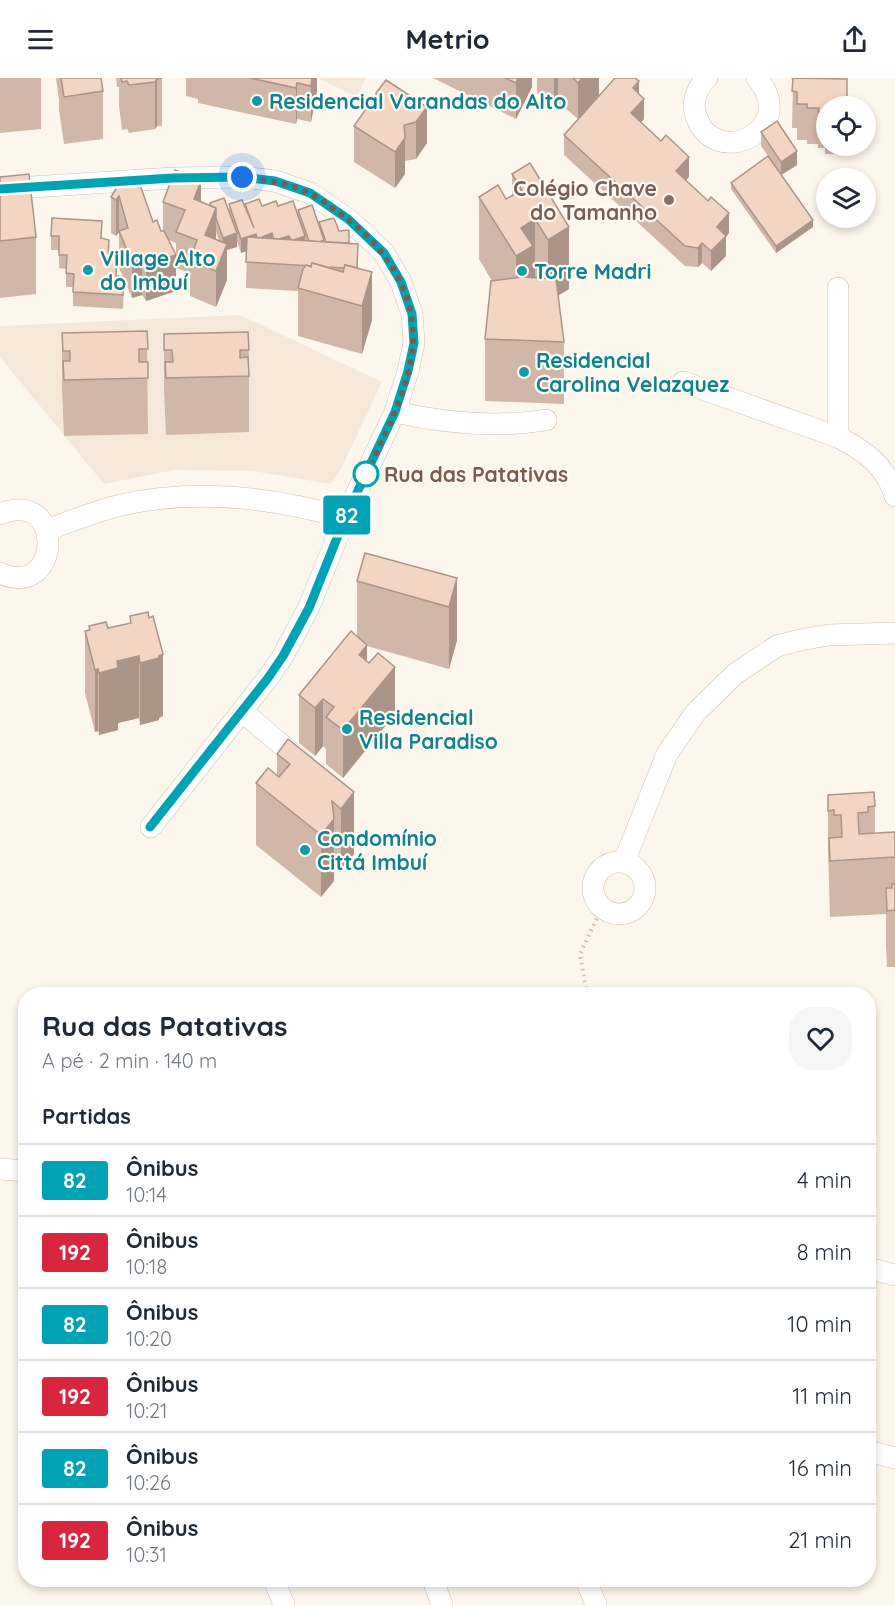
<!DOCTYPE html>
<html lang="pt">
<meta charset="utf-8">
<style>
:root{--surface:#fff;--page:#f6f6f7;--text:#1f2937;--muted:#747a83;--line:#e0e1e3}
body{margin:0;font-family:Quicksand,sans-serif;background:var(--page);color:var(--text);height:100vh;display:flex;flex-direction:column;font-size:22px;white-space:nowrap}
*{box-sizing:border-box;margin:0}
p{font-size:20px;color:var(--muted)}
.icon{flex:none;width:33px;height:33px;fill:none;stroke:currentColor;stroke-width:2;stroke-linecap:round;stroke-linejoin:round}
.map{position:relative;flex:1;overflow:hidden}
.side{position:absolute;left:18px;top:909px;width:858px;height:600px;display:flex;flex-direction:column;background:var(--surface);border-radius:24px;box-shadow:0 3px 9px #0003}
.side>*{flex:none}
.badge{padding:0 12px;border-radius:4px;font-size:21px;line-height:39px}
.tools{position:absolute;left:816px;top:18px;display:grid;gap:12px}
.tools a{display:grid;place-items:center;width:60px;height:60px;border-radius:50%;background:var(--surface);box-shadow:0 3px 9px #0003;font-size:30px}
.you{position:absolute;width:30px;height:30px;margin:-15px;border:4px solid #fff;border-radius:50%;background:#1a73e8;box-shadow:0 0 0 9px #1a73e833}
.map>.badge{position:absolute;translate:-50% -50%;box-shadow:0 0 0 3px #fff}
h2{padding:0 24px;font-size:22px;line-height:54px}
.round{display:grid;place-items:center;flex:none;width:63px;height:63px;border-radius:24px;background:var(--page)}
.headline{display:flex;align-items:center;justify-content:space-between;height:102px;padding:0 24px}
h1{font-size:28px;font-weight:700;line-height:45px}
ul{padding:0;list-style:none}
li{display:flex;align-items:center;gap:18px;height:72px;padding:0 24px;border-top:2px solid var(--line)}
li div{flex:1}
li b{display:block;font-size:22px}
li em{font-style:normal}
li .badge{min-width:66px;font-weight:700;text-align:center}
header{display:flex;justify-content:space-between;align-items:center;height:78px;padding:0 24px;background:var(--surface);font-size:27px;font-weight:700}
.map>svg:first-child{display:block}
.residential{fill:#f5e8da}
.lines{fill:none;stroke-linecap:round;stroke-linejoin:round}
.minor-casing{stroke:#d1beb0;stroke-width:22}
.path{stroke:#d9b8a5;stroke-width:4;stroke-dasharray:1.5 4.5;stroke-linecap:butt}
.minor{stroke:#fff;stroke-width:21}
.wall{fill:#d1b7a8;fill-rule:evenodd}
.shaded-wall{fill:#aa9588}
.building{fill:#f3d5c3;stroke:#aa9588;stroke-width:1.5}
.line-casing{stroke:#fff;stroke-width:14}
.line{stroke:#00a3b4;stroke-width:9}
.walk{stroke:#7a5c4d;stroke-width:6;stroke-dasharray:0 10.8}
.culture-dot{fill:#0f9aa8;stroke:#fffaf3;stroke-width:2}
.education-dot{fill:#8d6e63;stroke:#fffaf3;stroke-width:2}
.stop-dot{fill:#fff;stroke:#00a3b4;stroke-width:3}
.labels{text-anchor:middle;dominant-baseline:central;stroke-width:4.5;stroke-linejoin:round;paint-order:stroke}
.culture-label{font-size:21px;font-weight:bold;fill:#0d838f;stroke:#fffaf3;text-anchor:start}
.education-label{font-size:21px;font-weight:bold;fill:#785e54;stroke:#fffaf3;text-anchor:end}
.stop-label{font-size:21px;font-weight:bold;fill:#7a5c4d;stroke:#fffaf3;text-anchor:start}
</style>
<header><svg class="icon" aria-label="menu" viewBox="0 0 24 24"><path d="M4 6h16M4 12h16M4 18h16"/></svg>Metrio<svg class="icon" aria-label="share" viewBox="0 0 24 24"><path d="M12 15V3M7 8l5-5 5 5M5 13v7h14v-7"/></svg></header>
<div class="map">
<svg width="895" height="1527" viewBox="0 0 895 1527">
<rect width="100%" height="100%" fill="#fdf6ec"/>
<!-- residential -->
<g class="residential">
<polygon points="318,0 366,0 357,19"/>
<polygon points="240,237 382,304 342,389 331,406 253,393 174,392 104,406 0,279 0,248"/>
</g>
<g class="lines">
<!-- minor casing -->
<g class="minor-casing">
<g id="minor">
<path d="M707 0C698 9 692 21 695 34 710 95 802 53 757 0"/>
<polyline points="0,111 173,100 242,99 275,103 310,115 348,141 384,175 401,204 412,236 414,265 408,293 395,334 345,440 309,529 283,578 268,600 151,749"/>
<polyline points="838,210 838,359"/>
<path d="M683 304 838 359C865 373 886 388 895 418"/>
<path d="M395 334C444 345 496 350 546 342"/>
<path d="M0 436C66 409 62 523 0 495"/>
<path d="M47 452C71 443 96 433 121 427 197 410 272 419 345 440"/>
<polyline points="243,634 304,686"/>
<polyline points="624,784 667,676 696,634 735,596 777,568 800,562 829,557 895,555"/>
<circle cx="619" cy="810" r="26"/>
<polyline points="0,1091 26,1093"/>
<polyline points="868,1190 895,1197"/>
<polyline points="868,1373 895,1380"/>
<polyline points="274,1502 284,1527"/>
<polyline points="433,1502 442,1527"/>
<polyline points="586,1502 596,1527"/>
</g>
</g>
<!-- path -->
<polyline class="path" points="587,916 580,876 602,829"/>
<!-- minor -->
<use href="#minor" class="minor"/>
</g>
<!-- wall -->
<g class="wall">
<polygon points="0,0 41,0 41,51 0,55"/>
<polygon points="56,0 101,0 103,13 103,61 64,66 59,32 59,22"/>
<polygon points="116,0 162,0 162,48 157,48 155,51 129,55 127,51 122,52 119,28 119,9 117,9"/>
<polygon points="186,0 317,0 317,13 311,44 297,41 296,46 198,25 198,21 186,18"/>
<polygon points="433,0 532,0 532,9 516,41"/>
<polygon points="537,0 599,0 599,17 639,16 644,41 641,44 689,99 686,102 729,155 726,159 726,178 711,193 702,185 698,189 685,188 564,77 564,57 578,41 558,24 554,29 537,15"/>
<polygon points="791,0 837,0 835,1 847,1 847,28 826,28 826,68 841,68 841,76 825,76 825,70 818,70 818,66 807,66 807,62 797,62 797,50 792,50 793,3"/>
<polygon points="376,15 427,29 427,65 416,81 405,83 405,96 395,110 354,84 354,48 376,29"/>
<polygon points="761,54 797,87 781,97 813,149 776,175 731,111 731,105 768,78 761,68"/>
<polygon points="530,85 569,211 558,217 564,264 564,326 485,323 485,261 492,203 479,181 479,119 506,121 512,118 512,96"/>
<polygon points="0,99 36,159 36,216 0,220"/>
<path d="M120 104 161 153H163V124H201L210 127V125L229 132V126L245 129V126L262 128H278L298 137V132L319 149V144L339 153 349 165 358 190 372 242 362 276 298 258V213L246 210 247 173 241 175 237 163V169L227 172V202L216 229 190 218V195L176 190V165L169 162 176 213 146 223 142 217 132 220 124 201 123 231 73 228V209H66V191L59 190V172H51V158L102 160 117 198 123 199 119 190V154L116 158 111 155V119ZM216 154 219 163 216 162Z"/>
<polygon points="147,253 148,356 64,358 62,311 62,255"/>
<polygon points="164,256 249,272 249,354 166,357 164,313"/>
<polygon points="457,500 457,562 449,591 367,568 367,583 395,636 343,700 326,686 326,671 323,668 315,678 299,665 299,617 357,558 357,503"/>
<polygon points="130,538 163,638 159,640 159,642 140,647 139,640 118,645 118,652 99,657 98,653 95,654 85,615 85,553 89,552 89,548 108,550 130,545"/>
<polygon points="277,676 354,714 354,776 341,793 334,787 334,803 321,819 256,767 256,705 277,697"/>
<polygon points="828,717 875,728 875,755 895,754 895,889 887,889 886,867 886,836 830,839 828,773"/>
</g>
<!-- shaded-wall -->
<g class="shaded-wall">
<polygon points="312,0 317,0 317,13 311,44 311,8"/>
<polygon points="518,0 532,0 532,9 516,41 516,5"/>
<polygon points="554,0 558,0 558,24 554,29"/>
<polygon points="582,0 599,0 599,17 578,41 578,5"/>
<polygon points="157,1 157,48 155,51 155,4"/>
<polygon points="639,3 639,23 633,10"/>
<polygon points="297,5 297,41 296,46 296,10"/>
<polygon points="644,21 644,41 631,55 631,35"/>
<polygon points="427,29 427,65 416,81 416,44"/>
<polygon points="405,60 405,96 395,110 395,74"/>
<polygon points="797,73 797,87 781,97 781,84"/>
<polygon points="689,79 689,99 676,113 676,93"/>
<polygon points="201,103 201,139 194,121"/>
<polygon points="119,118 119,154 116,158 116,122"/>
<polygon points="216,130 216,166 205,157"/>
<polygon points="729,135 729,155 726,159 726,178 711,193 711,173 717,149"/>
<polygon points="535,141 535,203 516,240 516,178 521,150"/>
<polygon points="813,142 813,149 776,175 776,168"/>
<polygon points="569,149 569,211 548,224 548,162"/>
<polygon points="237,155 237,169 227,172 227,202 216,229 216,193 223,174 223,160"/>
<polygon points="272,155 272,169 258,161"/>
<polygon points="256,156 256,169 241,175 241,161"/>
<polygon points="289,158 289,171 275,163"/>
<polygon points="305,158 305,171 291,163"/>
<polygon points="702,165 702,185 698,189 698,170"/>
<polygon points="176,177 176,213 146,223 146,186"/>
<polygon points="142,181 142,217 132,220 132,184"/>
<polygon points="372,194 372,242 362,276 362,228"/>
<polygon points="457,500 457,562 449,591 449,529"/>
<polygon points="367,567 367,614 359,577"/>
<polygon points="163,576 163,638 159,640 159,642 140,647 140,585"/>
<polygon points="139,578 139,640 118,645 118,652 99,657 99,595 117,583"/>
<polygon points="395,589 395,636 343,700 343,652"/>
<polygon points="98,591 98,653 95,654 95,592"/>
<polygon points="323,621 323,668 315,678 315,630"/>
<polygon points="354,714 354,776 341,793 341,731"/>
<polygon points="334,741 334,803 321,819 321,757"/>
</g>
<!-- building -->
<g class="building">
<polygon points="61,0 101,0 103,13 64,19"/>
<polygon points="121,0 162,0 157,1 155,4 129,7 127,3 122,4"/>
<polygon points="250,0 312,0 311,8 297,5 296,10"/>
<polygon points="505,0 518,0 516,5"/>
<polygon points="573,0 582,0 578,5"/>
<polygon points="615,0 635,0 639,3 633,10 644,21 631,35 661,63 666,57 689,79 676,93 708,123 711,119 729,135 717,149 726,158 711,173 702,165 698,170 685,168 564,57"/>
<polygon points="793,0 847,1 847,23 841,23 841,28 826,28 826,39 825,39 825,34 818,34 819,30 807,30 807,26 797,26 797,14 792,13"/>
<polygon points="386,2 427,29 416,44 404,47 405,60 395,74 354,48 366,31 377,29 376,15"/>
<polygon points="777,43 797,73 781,84 761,54"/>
<polygon points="768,78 813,142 776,168 731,105"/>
<polygon points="530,85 569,149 548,162 535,141 521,150 533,168 516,178 479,119 498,107 506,121 522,112 512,96"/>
<polygon points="175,92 201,103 194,121 216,130 205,157 227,166 216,193 190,182 197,162 176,154 185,132 163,124"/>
<polygon points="29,96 36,159 0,163 0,99"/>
<polygon points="138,101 153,144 157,142 161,153 164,153 176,177 146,186 142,181 132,184 119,153 128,150 119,118 116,122 111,119 120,104 125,106"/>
<polygon points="224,120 237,155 223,160 216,140 216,130 211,128 210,125"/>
<polygon points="259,121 262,128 276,123 278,128 293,123 305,158 294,162 291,162 289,158 279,161 274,161 272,155 260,160 257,160 256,156 241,161 229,126 242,122 254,150 245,126"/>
<polygon points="312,127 324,162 320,164 309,163 298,132"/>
<polygon points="52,140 102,143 101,160 109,162 108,180 117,180 116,198 124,199 123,217 73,214 74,196 66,195 67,177 59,177 59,158 51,158"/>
<polygon points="334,140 339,153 349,152 349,165 326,164 319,144"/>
<polygon points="247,159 358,166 357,190 345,187 344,190 327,189 312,185 312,188 246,184"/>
<polygon points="312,185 343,194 345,187 372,194 362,228 298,210 303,191 306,187 311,189"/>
<polygon points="522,199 556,201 564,264 485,261 491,203"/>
<polygon points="147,253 148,271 139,271 139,284 148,284 148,300 64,302 63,283 70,283 70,273 63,273 62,255"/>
<polygon points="248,254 249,272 240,272 240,280 248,279 249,298 166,300 165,284 173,284 172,272 164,272 164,256"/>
<polygon points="365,475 457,500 449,529 357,503"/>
<polygon points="148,534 149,540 153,538 163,576 159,578 159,580 140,585 139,578 117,583 118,590 99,595 98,591 95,592 85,553 90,552 89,548 106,544 108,550 131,545 130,538"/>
<polygon points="351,553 367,567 359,577 369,585 378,575 395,589 343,652 326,639 334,629 323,621 315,630 299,617"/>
<polygon points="288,661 354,714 341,731 332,723 334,741 321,757 256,705 268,690 279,699 290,686 277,676"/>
<polygon points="874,714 875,728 868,729 868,734 858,735 859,756 895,754 895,781 895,779 830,783 829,760 842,759 841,737 834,737 834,732 828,733 828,717"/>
<polygon points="892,806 895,806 895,832 887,833 886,810 892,810"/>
</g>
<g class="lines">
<!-- line casing -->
<g class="line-casing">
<polyline id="line" points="0,111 173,100 242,99 275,103 310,115 348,141 384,175 401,204 412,236 414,265 408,293 395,334 345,440 309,530 283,578 268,600 150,749"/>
</g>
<!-- line -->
<use href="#line" class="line"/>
<!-- walk -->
<path class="walk" d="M242 99C265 102 288 105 309 115 318 119 327 126 335 132 380 163 415 207 413 264 412 308 381 364 362 405L366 396"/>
</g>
<!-- markers -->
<g class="culture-dot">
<circle cx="257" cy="23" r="6"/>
<circle cx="88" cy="192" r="6"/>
<circle cx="522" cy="193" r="6"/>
<circle cx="524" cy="294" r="6"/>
<circle cx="347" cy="651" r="6"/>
<circle cx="305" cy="772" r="6"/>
</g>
<circle class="education-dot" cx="669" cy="122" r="6"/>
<circle class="stop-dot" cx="366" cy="396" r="12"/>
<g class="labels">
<!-- culture labels -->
<g class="culture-label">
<text x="269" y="23">Residencial Varandas do Alto</text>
<text x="100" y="180">Village Alto<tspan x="100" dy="24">do Imbuí</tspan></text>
<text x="534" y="193">Torre Madri</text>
<text x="536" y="282">Residencial<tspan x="536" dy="24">Carolina Velazquez</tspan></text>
<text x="359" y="639">Residencial<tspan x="359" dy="24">Villa Paradiso</tspan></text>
<text x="317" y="760">Condomínio<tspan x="317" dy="24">Cittá Imbuí</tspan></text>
</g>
<!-- education labels -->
<g class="education-label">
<text x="657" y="110">Colégio Chave<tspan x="657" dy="24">do Tamanho</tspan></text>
</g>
<!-- stop labels -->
<g class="stop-label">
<text x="384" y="396">Rua das Patativas</text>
</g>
</g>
</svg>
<div class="tools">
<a><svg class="icon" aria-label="locate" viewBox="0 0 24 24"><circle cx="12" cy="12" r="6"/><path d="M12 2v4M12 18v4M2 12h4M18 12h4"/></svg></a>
<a><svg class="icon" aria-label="layers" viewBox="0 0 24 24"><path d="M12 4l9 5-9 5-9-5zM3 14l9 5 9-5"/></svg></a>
</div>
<div class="you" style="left:242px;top:99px"></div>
<b class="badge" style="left:347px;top:437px;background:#00a3b4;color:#fff">82</b>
<section class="side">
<div class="headline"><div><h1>Rua das Patativas</h1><p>A pé · 2 min · 140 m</p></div><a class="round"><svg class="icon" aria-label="heart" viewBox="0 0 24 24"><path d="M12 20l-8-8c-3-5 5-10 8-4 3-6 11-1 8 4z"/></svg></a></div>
<h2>Partidas</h2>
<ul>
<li><span class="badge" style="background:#00a3b4;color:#fff">82</span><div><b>Ônibus</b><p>10:14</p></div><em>4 min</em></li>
<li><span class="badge" style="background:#d7263d;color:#fff">192</span><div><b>Ônibus</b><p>10:18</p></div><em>8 min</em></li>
<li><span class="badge" style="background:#00a3b4;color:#fff">82</span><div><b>Ônibus</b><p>10:20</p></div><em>10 min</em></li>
<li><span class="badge" style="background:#d7263d;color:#fff">192</span><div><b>Ônibus</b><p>10:21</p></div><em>11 min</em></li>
<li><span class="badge" style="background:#00a3b4;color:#fff">82</span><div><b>Ônibus</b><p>10:26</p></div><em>16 min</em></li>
<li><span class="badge" style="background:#d7263d;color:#fff">192</span><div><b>Ônibus</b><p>10:31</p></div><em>21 min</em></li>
</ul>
</section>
</div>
